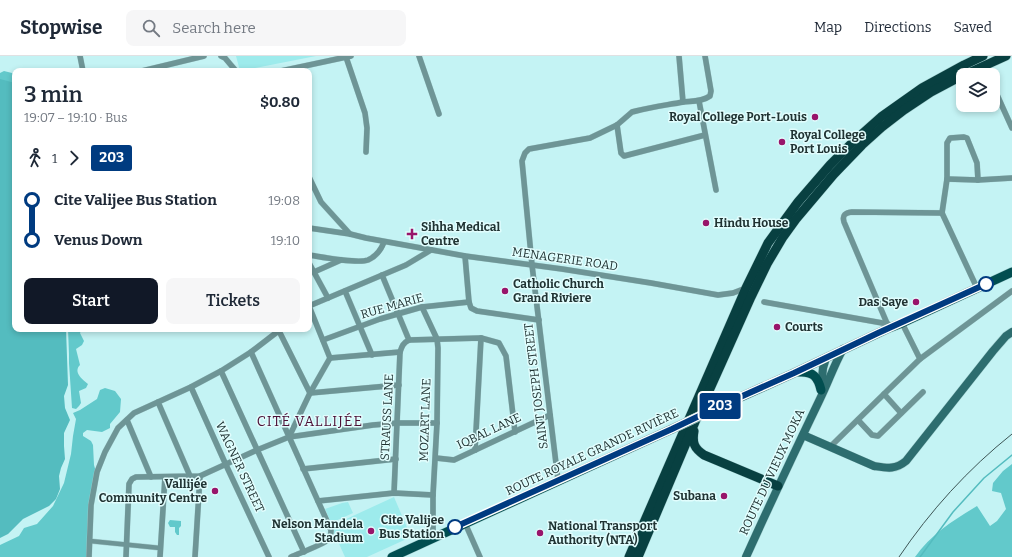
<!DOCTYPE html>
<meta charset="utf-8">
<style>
:root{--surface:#fff;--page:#f6f6f7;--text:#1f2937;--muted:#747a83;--line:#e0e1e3;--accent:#111827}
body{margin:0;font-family:Bitter,serif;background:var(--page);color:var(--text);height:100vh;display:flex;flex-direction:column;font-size:15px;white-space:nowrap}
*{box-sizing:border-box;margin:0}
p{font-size:13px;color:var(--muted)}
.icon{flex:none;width:22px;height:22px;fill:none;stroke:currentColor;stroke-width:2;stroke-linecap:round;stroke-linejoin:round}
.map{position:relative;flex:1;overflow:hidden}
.panel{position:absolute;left:12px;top:12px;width:300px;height:264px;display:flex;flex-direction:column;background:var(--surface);border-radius:8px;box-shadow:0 2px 6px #0003}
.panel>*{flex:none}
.badge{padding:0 8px;border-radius:3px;font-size:14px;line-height:26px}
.fabs{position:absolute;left:956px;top:12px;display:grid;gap:8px}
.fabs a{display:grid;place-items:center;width:44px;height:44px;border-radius:8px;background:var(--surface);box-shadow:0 2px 6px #0003;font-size:20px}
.map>.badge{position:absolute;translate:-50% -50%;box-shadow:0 0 0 2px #fff}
.legs{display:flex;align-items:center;gap:6px;height:44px;padding:0 12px;font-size:13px}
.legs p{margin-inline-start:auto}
.head{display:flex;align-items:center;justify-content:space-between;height:68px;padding:0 12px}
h1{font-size:22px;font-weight:600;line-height:30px}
.button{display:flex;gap:8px;margin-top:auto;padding:8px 12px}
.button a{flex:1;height:46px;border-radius:8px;background:var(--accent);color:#fff;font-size:16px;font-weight:600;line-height:46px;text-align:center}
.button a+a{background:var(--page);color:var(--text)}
ul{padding:0 12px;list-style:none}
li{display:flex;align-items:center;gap:14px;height:40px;font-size:15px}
li i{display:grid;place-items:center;width:6px;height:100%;margin:0 5px;background:currentColor}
li i::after{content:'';width:10px;height:10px;margin:-5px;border:3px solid;border-radius:50%;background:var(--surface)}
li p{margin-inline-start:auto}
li:first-child i{background:linear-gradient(#0000 50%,currentColor 0)}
li:last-child i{background:linear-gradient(currentColor 50%,#0000 0)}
header{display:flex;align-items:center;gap:24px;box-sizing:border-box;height:56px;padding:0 20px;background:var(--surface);border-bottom:1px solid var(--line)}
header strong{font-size:19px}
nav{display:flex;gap:22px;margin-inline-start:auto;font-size:14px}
.search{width:280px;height:36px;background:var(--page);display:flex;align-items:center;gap:10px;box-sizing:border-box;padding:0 14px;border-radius:8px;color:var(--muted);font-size:15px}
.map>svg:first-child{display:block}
.green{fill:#9debec}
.forest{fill:#62c9cb}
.water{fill:#54bcbf}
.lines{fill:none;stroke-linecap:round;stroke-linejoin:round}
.stream{stroke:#54bcbf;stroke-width:1.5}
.pedestrian-casing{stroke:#a6d0d1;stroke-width:5.5}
.minor-casing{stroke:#a6d0d1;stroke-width:6}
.secondary-casing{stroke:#a6d0d1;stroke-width:9}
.primary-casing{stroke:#a6d0d1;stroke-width:10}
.trunk-casing{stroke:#a6d0d1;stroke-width:10}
.pedestrian{stroke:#6e9596;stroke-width:4.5}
.minor{stroke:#6e9596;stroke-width:5.5}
.secondary{stroke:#2d6d6f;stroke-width:8}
.primary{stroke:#014e50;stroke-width:9}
.trunk{stroke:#084041;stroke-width:9}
.tram{stroke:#3d5555;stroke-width:1}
.primary-bridge-casing{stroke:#a6d0d1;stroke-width:10;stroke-linecap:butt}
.primary-bridge{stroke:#014e50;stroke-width:9}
.line-1-casing{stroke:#fff;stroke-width:9}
.line-1{stroke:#003b80;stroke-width:6}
.poi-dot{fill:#98146a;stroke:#e1fdfd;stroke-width:1.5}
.stop-1-dot{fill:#fff;stroke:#003b80;stroke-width:2}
.labels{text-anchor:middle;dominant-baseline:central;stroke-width:3;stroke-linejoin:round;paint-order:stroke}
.poi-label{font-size:12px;font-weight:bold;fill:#203333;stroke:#e1fdfd;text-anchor:start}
.street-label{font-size:12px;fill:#203333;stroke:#e1fdfd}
.stop-label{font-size:12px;font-weight:bold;fill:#203333;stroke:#e1fdfd;text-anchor:end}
.quarter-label{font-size:14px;letter-spacing:1px;fill:#4c0f35;stroke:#e1fdfd}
</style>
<header>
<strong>Stopwise</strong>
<div class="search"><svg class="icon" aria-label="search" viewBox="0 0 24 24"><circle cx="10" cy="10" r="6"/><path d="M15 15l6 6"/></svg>Search here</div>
<nav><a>Map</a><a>Directions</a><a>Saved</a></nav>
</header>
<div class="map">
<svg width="1012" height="501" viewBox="0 0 1012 501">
<rect width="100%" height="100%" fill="#c4f3f4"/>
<!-- green -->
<g class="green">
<polygon points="236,0 316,0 240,15"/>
<polygon points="394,441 411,481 367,501 345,501 331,470"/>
<polygon points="348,446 353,457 331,467 325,453 342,447"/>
</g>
<!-- forest -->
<g class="forest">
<polygon points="4,15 12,17 15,19 15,35 0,33 0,17"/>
<path d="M68 273H82L80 277 84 285 82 289 76 293 80 309C73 316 82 323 88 328L86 332 79 335 81 347 79 350 76 353 72 352 69 307V298Z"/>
<polygon points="105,332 115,335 121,343 120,356 110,368 110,372 102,376 87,374 83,377 83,380 91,385 93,389 94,409 96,416 88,501 0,501 0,489 19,480 24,472 37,468 53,450 64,427 71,398 73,380 76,363 73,357 80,354 97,343 100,334"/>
<path d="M1012 408V501H915C931 478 954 464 977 450L990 470 997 465 1006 453 1001 437 992 435 993 427 1003 415Z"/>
<polygon points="170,464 181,465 181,470 179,472 179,479 177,479 175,476 175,471 170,471 168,467"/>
</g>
<!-- water -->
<polygon class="water" points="0,23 15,27 15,273 66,273 68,329 64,340 65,352 70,364 64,377 64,390 65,403 61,412 59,420 60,433 56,443 49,450 23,463 8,478 0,482"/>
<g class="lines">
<!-- stream -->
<polyline class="stream" points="920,501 953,456 984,422 1012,399"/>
<!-- pedestrian casing -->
<g class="pedestrian-casing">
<polyline id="pedestrian" points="90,485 160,492"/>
</g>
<!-- minor casing -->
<g class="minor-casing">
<g id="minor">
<polyline points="80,0 83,15"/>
<polyline points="221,0 225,2 236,15"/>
<polyline points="419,0 439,58"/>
<polyline points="679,0 683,46"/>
<polyline points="346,1 365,57 367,72 366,96"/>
<polyline points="142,15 204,0"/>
<polyline points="281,15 351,0"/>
<polyline points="987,17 988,19"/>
<polyline points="993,30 1012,72"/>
<polyline points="699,45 716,134"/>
<polyline points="617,69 621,97 624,100 705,79"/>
<polyline points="309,121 321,146 350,178"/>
<polyline points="947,123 978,124 1012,122"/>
<polyline points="942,157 947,123 947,87 950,82 964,81 967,82 977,107 978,124"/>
<polyline points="942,157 977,232"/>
<polyline points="309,172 350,178 366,182 465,200 562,213 651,227 718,239 733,237 746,232"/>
<path d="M309 199C322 201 357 208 368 204 377 200 381 194 384 186"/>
<polyline points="465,200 469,246 471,252 477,255 539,264"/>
<polyline points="309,207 328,242"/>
<polyline points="314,216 341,204"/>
<polyline points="382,219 409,284"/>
<polyline points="345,235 372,299"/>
<polyline points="764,246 888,268"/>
<polyline points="309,250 406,209 431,194"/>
<polyline points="309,250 330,302"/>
<polyline points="422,251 437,283 438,292 437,367 433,439 433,482"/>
<polyline points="902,267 920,303"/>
<path d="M889 272 844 166C842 159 845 157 852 156L942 157"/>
<polyline points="279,275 310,337 399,329"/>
<polyline points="323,284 380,263 422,251 469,246"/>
<path d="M251 296 331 474C331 478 331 481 328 484 322 489 300 497 291 501"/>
<polyline points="330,302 400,296"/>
<polyline points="221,315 304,496"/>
<polyline points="191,331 226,409 269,501"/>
<polyline points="884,338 901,357"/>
<polyline points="158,346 190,420"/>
<polyline points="127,364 151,421"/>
<polyline points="858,364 872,379 878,380 923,336"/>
<polyline points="289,381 310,337 330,302"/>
<polyline points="831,390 884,338 920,303 1012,235"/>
<polyline points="475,394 481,282"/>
<polyline points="436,402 454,404 550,359"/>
<polyline points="303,413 396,403"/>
<path d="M558 424 532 209 522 105 525 97 529 93 590 82 617 69 632 56 636 55C651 51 667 49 683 46 692 45 702 46 710 40L711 35 705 0"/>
<path d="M394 437 400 296C402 290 403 287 409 284L481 282 499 287 506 300 515 376"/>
<polyline points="318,445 394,437 433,439"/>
<polyline points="465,467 480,501"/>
<polyline points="89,501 91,449 97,416 105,396 118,372 134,357 191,331 221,315 251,296 281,273"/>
<polyline points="126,501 129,428 132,423 136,421 200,420 257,394 289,381 373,369 398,367 437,367"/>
<polyline points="160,501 165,421"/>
<polyline points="195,501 200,420"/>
</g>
</g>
<!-- secondary casing -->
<g class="secondary-casing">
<g id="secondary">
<polyline points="821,333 823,312 826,302"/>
<path d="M803 379 874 410C887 412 895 414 906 405L993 295 1006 280 1012 276"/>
<path d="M746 501C770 448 795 395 820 343 828 327 834 309 843 293"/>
</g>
</g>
<!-- primary casing -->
<g class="primary-casing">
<g id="primary">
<path d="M799 316C813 315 818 321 821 334"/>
<polyline points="721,350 794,317 889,272 902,267 1012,216"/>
<polyline points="392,501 672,373"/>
</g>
</g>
<!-- trunk casing -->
<g class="trunk-casing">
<g id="trunk">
<polyline points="964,19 1006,0"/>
<path d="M694 375C692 387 694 392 704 399L778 430"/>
<polyline points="629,501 746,232 768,187 798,146 830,109 854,85 881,61 922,32 964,9 983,0"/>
<polyline points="638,501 695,366 722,306 751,241 767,208 783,181 796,163 834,118 862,89 882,71 904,54 931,36 963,19"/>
</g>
</g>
<!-- pedestrian -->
<use href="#pedestrian" class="pedestrian"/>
<!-- minor -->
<use href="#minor" class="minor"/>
<!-- secondary -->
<use href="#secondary" class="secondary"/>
<!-- primary -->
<use href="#primary" class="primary"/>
<!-- trunk -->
<use href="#trunk" class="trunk"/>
<!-- tram -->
<path class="tram" d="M899 501C930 455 968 413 1012 378"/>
<!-- primary-bridge casing -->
<g class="primary-bridge-casing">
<polyline id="primary-bridge" points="672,373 721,350"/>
</g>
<!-- primary-bridge -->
<use href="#primary-bridge" class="primary-bridge"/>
</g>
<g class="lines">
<!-- line-1 casing -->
<g class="line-1-casing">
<polyline id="line-1" points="455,471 672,373 720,350 794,317 878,277 986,228"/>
</g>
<!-- line-1 -->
<use href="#line-1" class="line-1"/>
</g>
<!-- markers -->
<g class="poi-dot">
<circle cx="815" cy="61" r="4"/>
<circle cx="782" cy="86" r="4"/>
<circle cx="706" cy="167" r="4"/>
<path d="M410 172h4v4h4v4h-4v4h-4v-4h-4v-4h4z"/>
<circle cx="505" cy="235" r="4"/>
<circle cx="916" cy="246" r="4"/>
<circle cx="777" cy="271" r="4"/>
<circle cx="215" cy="435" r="4"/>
<circle cx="724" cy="440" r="4"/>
<circle cx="371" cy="475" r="4"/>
<circle cx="540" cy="477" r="4"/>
</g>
<g class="stop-1-dot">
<circle cx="986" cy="228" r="7"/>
<circle cx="455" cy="471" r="7"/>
</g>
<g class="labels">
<!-- poi labels -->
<g class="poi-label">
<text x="807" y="61" text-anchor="end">Royal College Port-Louis</text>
<text x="790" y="79">Royal College<tspan x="790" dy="14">Port Louis</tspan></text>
<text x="714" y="167">Hindu House</text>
<text x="421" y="171">Sihha Medical<tspan x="421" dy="14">Centre</tspan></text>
<text x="513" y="228">Catholic Church<tspan x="513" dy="14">Grand Riviere</tspan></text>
<text x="908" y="246" text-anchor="end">Das Saye</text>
<text x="785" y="271">Courts</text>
<text x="207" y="428" text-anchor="end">Vallijée<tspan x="207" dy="14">Community Centre</tspan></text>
<text x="716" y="440" text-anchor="end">Subana</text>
<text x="363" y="468" text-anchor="end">Nelson Mandela<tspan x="363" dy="14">Stadium</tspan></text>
<text x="548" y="470">National Transport<tspan x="548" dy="14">Authority (NTA)</tspan></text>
</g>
<!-- street labels -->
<g class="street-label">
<text transform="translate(565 203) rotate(8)">MENAGERIE ROAD</text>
<text transform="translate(392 250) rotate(-16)">RUE MARIE</text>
<text transform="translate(536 330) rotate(-97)">SAINT JOSEPH STREET</text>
<text transform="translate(387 361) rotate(-87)">STRAUSS LANE</text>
<text transform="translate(425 364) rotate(-88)">MOZART LANE</text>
<text transform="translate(489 375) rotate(-25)">IQBAL LANE</text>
<text transform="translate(592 396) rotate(-25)">ROUTE ROYALE GRANDE RIVIÈRE</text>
<text transform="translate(240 411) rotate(65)">WAGNER STREET</text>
<text transform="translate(772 416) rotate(-65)">ROUTE DU VIEUX MOKA</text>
</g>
<!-- stop labels -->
<g class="stop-label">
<text x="444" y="464">Cite Valijee<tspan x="444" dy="14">Bus Station</tspan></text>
</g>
<!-- quarter labels -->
<g class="quarter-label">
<text x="310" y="365">CITÉ VALLIJÉE</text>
</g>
</g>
</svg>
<div class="fabs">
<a><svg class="icon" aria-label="layers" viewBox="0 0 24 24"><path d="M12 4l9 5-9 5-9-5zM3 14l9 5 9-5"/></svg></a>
</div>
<b class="badge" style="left:720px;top:350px;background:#003b80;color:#fff">203</b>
<section class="panel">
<div class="head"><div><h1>3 min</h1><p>19:07 – 19:10 · Bus</p></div><b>$0.80</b></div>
<div class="legs"><svg class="icon" aria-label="walk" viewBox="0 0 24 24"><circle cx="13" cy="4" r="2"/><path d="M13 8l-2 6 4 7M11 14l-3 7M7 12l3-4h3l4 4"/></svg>1<svg class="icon" aria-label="forward" viewBox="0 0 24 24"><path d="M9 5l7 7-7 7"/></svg><b class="badge" style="background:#003b80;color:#fff">203</b></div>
<ul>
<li><i style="color:#003b80"></i><b>Cite Valijee Bus Station</b><p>19:08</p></li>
<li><i style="color:#003b80"></i><b>Venus Down</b><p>19:10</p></li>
</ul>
<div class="button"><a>Start</a><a>Tickets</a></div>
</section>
</div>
